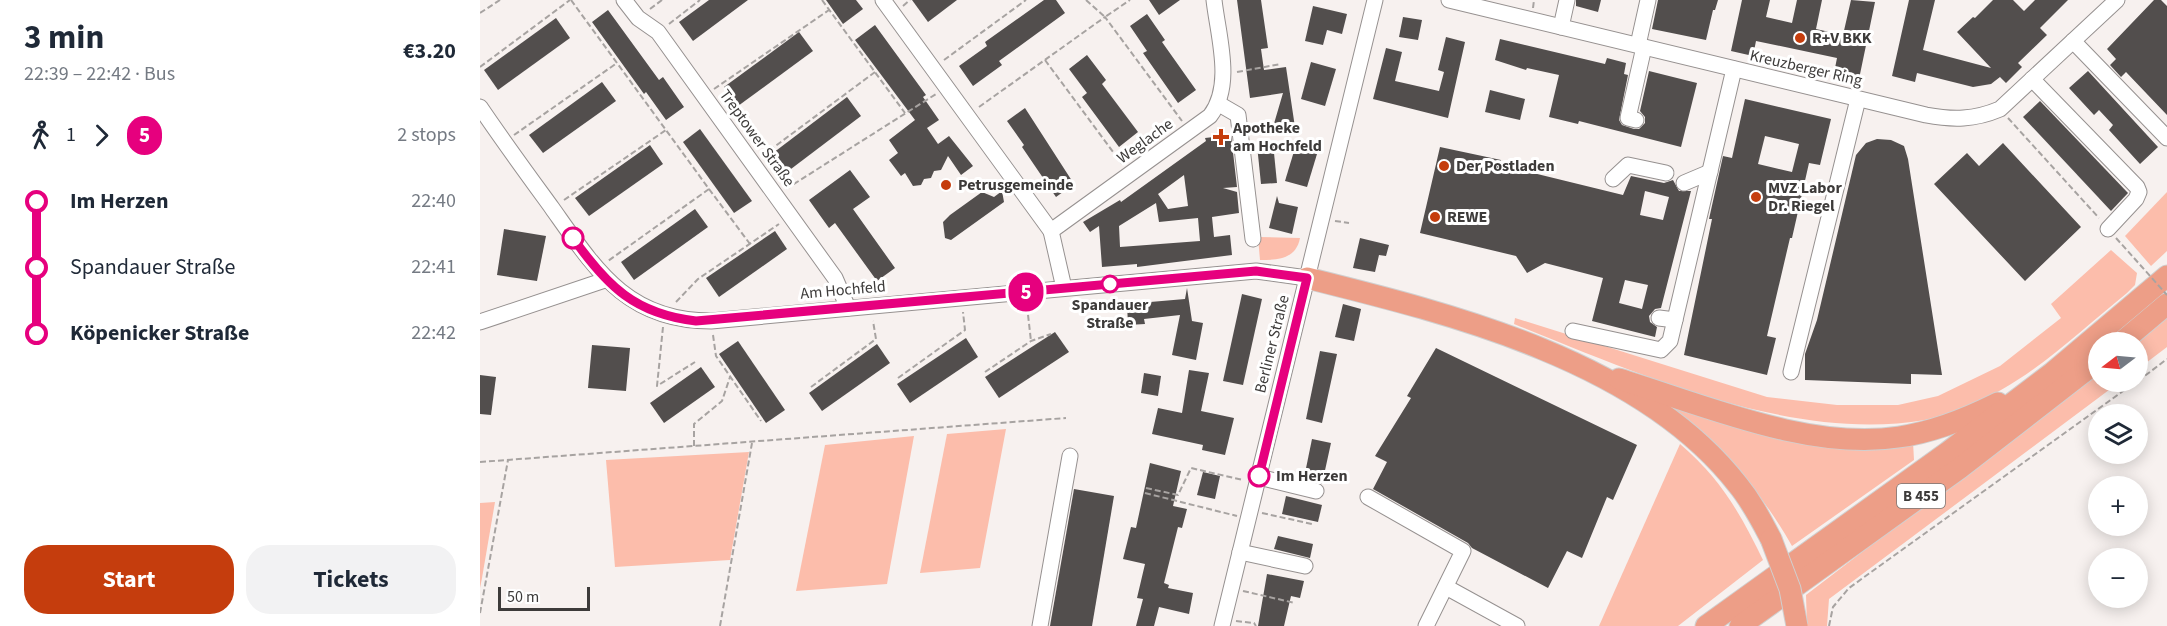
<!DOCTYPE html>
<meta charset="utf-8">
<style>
:root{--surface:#fff;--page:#f2f2f3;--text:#1f2937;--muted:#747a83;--accent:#c53d0d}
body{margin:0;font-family:"Source Sans 3",sans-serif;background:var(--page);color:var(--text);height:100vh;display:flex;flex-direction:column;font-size:22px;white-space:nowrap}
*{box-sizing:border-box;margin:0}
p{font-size:20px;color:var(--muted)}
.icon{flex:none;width:33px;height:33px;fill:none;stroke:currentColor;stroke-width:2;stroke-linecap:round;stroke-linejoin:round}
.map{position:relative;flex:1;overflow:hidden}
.panel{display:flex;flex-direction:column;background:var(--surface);width:480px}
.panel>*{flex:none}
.badge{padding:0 12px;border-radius:20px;font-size:21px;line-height:39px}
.needle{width:39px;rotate:254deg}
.buttons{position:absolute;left:1608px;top:332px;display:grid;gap:12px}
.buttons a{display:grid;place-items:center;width:60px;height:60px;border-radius:50%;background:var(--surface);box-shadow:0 3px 15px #0003;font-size:30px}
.scale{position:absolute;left:18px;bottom:15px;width:92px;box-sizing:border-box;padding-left:6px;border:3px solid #3d3b3a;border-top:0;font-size:16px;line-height:21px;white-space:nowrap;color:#3d3b3a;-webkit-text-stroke:4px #fff;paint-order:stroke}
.map>.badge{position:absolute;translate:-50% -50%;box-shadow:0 0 0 3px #fff}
.legs{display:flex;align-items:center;gap:9px;height:66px;padding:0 24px;font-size:20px}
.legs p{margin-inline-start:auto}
.summary{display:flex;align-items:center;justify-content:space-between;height:102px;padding:0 24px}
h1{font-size:33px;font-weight:700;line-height:45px}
.action{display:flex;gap:12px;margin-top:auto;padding:12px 24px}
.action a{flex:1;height:69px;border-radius:24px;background:var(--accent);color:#fff;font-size:24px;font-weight:700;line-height:69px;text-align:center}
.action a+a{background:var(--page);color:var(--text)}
ul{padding:0 24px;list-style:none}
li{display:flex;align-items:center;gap:21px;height:66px;font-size:22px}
li i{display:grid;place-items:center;width:9px;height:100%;margin:0 8px;background:currentColor}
li i::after{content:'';width:15px;height:15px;margin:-8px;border:4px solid;border-radius:50%;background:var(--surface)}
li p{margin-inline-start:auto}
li:first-child i{background:linear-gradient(#0000 50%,currentColor 0)}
li:last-child i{background:linear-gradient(currentColor 50%,#0000 0)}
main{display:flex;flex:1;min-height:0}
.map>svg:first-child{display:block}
.green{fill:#fcbdab}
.building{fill:#524e4d;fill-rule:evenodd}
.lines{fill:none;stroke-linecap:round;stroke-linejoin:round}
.minor-casing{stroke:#969190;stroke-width:17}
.highway-casing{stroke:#d0d0d0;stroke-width:23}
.path{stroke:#a7a3a1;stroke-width:2;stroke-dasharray:6 3;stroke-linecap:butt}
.minor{stroke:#fff;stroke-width:15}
.highway{stroke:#ed9e87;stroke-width:21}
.highway-bridge-casing{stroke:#d0d0d0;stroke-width:23;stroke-linecap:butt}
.path-bridge{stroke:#a7a3a1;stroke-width:2;stroke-dasharray:6 3;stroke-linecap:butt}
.highway-bridge{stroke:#ed9e87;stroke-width:21}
.line-1-casing{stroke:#fff;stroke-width:14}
.line-1{stroke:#e6007e;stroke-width:9}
.poi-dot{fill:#c53d0d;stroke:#fff;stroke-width:2}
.stop-1-dot{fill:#fff;stroke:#e6007e;stroke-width:3}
.labels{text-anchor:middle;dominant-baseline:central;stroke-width:6;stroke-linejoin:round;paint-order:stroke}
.shield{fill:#fff;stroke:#777675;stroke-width:1.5}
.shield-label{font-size:15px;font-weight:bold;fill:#3d3b3a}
.poi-label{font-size:16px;font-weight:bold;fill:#3d3b3a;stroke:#fff;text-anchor:start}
.street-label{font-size:16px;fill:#3d3b3a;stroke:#fff}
.stop-label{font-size:16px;font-weight:bold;fill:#3d3b3a;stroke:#fff}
</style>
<main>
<section class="panel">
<div class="summary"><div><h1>3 min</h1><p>22:39 – 22:42 · Bus</p></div><b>€3.20</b></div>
<div class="legs"><svg class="icon" aria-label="walk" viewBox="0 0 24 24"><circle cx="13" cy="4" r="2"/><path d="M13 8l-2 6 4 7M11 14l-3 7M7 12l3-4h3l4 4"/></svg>1<svg class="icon" aria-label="forward" viewBox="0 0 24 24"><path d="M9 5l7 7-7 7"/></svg><b class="badge" style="background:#e6007e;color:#fff">5</b><p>2 stops</p></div>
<ul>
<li><i style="color:#e6007e"></i><b>Im Herzen</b><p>22:40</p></li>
<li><i style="color:#e6007e"></i><span>Spandauer Straße</span><p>22:41</p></li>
<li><i style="color:#e6007e"></i><b>Köpenicker Straße</b><p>22:42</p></li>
</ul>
<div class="action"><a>Start</a><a>Tickets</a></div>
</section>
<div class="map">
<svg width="1687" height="626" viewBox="0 0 1687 626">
<rect width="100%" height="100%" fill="#f7f1ef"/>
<!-- green -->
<g class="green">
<polygon points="1687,192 1687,251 1671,266 1645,236"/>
<path d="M778 237 820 238C816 259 798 260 780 260Z"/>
<path d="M1631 250 1657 273 1655 285 1647 293C1606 326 1567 364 1521 390 1499 402 1470 416 1445 420 1310 443 1157 373 1034 324L1035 318 1287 397 1357 405H1418L1458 396 1520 366 1581 318 1571 304Z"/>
<polygon points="1687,318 1687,347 1658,369 1656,342"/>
<polygon points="1618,371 1618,381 1641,381 1349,599 1347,626 1327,626 1326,595"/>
<path d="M1179 400C1261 427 1346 464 1433 442L1434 460 1312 546C1275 481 1237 445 1179 400Z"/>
<polygon points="526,429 500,568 440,573 467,434"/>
<polygon points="434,436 407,584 316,591 345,445"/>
<path d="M1200 444C1241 479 1260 513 1283 560L1198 626H1119Z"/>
<polygon points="269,452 250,560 135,567 126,460"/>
<polygon points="15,502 2,578 0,588 0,503"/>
</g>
<!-- building -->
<g class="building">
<polygon points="229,0 268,0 213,41 199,22"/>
<polygon points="346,0 376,0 383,9 363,24"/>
<polygon points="432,0 477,0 448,22"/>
<polygon points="564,0 576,0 585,13 519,61 522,65 493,86 479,66 507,46 505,42"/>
<polygon points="669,0 700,0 679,15"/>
<polygon points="757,0 781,0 788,48 781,49 784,70 806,67 816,134 793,127 803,93 770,98"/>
<polygon points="1096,0 1121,0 1118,12 1096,6"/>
<polygon points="1178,0 1238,0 1235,10 1233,10 1226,40 1172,29"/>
<polygon points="1262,0 1290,0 1286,17 1312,23 1317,0 1342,0 1336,29 1363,35 1371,0 1395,2 1379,79 1354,73 1357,58 1276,41 1273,56 1251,51"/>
<polygon points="1429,0 1455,0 1443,50 1511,68 1477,32 1493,17 1495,18 1513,0 1533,0 1544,11 1555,0 1588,0 1560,28 1567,35 1538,63 1542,67 1526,83 1520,77 1511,84 1493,87 1437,73 1435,82 1412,76"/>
<polygon points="1674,0 1681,0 1687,6 1687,115 1646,72 1641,77 1630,65 1636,59 1627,49"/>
<polygon points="833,6 867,14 862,34 847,30 843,45 825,41"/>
<polygon points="128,10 179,80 183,77 204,107 186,120 166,92 164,94 112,22"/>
<polygon points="667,14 685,40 682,42 716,90 698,103 663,53 667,51 650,26"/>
<polygon points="923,17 942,20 938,40 919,37"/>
<polygon points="76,18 90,38 18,90 4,70"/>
<polygon points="395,25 446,95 443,97 459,120 447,128 458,144 469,136 493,166 481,175 468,156 461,170 454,171 451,178 444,179 441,185 433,186 425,173 421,176 409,160 418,153 409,140 435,120 375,40"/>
<polygon points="319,32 333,51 258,106 244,87"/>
<polygon points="966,37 985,42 968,118 893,99 906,48 922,52 915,81 959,91 964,72 958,70"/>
<polygon points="1020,39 1125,64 1127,58 1146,63 1144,74 1148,75 1139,120 1142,125 1154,129 1159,129 1165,123 1165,117 1160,111 1169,71 1217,83 1201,147 1099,121 1098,124 1069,117 1079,75 1047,68 1046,70 1015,60"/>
<polygon points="607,55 626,80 622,84 658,132 639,147 602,97 607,93 589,69"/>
<polygon points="831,62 856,69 845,106 821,99"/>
<polygon points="1608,71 1678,147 1660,164 1629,130 1633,125 1619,110 1614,115 1589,88"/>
<polygon points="122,82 136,101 63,153 49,135"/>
<polygon points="1010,90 1045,99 1040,120 1005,112"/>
<polygon points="367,97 381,116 307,172 293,153"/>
<path d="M1265 99 1351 119 1340 165 1329 163 1312 238H1310L1287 336 1296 338 1287 375 1204 355 1232 219H1229L1243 156 1252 158ZM1285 136 1319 144 1312 172 1278 164Z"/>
<polygon points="1560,101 1648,193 1631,211 1543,117"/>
<polygon points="545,108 594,184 576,197 542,147 544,145 527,121"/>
<polygon points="220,129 272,201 254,213 203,142"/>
<path d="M751 135 757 187 743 188 757 192 759 213 732 217 734 237 750 235 752 255 657 267V264L622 267 619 226 610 232 603 222 640 200 641 202 726 141 725 138ZM704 175 708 206 688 209 678 194ZM676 203 679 222 718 218 720 241 640 247 639 226Z"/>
<polygon points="1397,139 1411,140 1424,146 1428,159 1462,375 1431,374 1431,384 1325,380 1325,354 1337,320 1376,155 1386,143"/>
<polygon points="793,143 797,183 781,184 777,145"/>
<polygon points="1523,143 1601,227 1545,281 1454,184 1487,153 1499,166"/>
<polygon points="170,145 183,164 109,216 95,198"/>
<path d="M960 147 1021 160 1020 165 1143 195 1151 176 1184 183 1193 180 1199 191H1211L1181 308 1175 309 1169 316 1170 322 1177 327 1175 337 1112 321 1123 278 1065 263 1047 273 1036 256 940 233ZM1165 191 1189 197 1183 220 1160 215ZM1145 280 1168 285 1162 309 1139 303Z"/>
<polygon points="815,148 837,154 827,187 805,181"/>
<polygon points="370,170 390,197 373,209 415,268 397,281 355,223 349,228 329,200"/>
<polygon points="522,191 524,202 471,240 465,238 463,222 470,215 502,192 514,197"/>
<polygon points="797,196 799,203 818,207 812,234 789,228"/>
<polygon points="215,209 228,227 154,280 141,262"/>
<polygon points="24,229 66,236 57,281 17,275"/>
<polygon points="295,231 307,249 239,297 226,278"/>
<polygon points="880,238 909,245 906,256 899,255 895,272 873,268"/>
<polygon points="707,288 712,321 723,323 716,360 692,355 700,315 664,319 665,324 648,325 647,304 705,299"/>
<polygon points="762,294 782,299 763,385 743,381"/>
<polygon points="863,304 881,309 874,341 855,337"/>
<polygon points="575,332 589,352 519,398 505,377"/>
<polygon points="486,338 498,357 430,403 417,384"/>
<polygon points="258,341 305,410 286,423 239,354"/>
<polygon points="397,344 410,363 342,411 329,393"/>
<polygon points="112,345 150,348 146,391 108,388"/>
<polygon points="956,348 1157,445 1133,500 1127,497 1102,558 1087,551 1068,588 992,548 988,543 893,489 907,462 895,456 931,398 927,396"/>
<polygon points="840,351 857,354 842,423 826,419"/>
<polygon points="221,367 235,387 184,423 170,403"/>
<polygon points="709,370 729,373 721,411 754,418 745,455 722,450 723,445 672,434 678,408 702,413"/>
<polygon points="664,373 681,376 678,396 661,393"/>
<polygon points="0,375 16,377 11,415 0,414"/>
<polygon points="832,439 851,443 842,484 824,478"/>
<polygon points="670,463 701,471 693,506 707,509 702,528 698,527 684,583 689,585 688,588 713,593 709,614 679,607 674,626 656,626 663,599 657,598 665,564 643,559 651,527 656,528"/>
<polygon points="723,472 740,476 735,499 717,495"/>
<polygon points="594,489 634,496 612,626 570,626"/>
<polygon points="806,496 842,505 838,522 802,514"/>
<polygon points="798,536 833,544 830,558 794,549"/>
<polygon points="787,574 824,581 820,598 811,596 804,626 778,626"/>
</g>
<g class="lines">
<!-- minor casing -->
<g class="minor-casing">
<g id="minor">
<polyline points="144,0 158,18 178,32 355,278 368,308"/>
<polyline points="403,0 571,231"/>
<path d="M969 0 1446 115C1473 120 1494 120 1520 109L1637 0"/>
<polyline points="1081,27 1087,0"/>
<polyline points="1593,41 1687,138"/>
<polyline points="1158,45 1168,0"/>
<polyline points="1552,79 1657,187 1659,192 1656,199 1628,229"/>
<polyline points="739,104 758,115 773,239"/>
<path d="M0 107C23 141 48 175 72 208 116 270 147 321 231 321L776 271 827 278"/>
<polyline points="1156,120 1148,118 1164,47"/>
<polyline points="1133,179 1148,165 1186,173"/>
<polyline points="1204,183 1230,172"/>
<path d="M584 288 571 231 730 116C754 85 738 36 734 0"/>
<polyline points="1179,318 1195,320"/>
<polyline points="0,322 125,280"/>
<polyline points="1093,331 1181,350 1190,341 1254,69"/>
<polyline points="1311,372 1378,99"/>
<polyline points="779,477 836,491"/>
<polyline points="888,497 983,551 946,626"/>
<polyline points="760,552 825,566"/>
<polyline points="966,587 1037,626"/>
<polyline points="560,626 590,456"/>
<polyline points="742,626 895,0"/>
</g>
</g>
<!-- highway casing -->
<g class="highway-casing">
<g id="highway">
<path d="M827 278C972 314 1162 361 1258 485 1272 502 1281 520 1291 539"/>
<polyline points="1642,342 1687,304"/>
<path d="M1139 379C1224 405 1330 451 1419 437 1454 432 1486 419 1518 403"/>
<polyline points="1226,626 1468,452 1572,373 1687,276"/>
<polyline points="1260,626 1480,468 1618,361"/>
</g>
</g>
<!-- path -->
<g class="path">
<polyline points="91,0 229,189 128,261"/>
<polyline points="342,0 425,113"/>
<polyline points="606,0 625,17 650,0"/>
<polyline points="423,6 430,0"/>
<polyline points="1053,8 1054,0"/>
<polyline points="170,9 182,0"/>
<polyline points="0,13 20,0"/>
<polyline points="189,24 220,0"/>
<polyline points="464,60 546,0"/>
<polyline points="565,60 642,164"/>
<polyline points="0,67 90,0"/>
<polyline points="757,72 801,64"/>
<polyline points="234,89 349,10"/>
<polyline points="499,107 625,17 702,121"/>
<polyline points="1528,118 1619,218"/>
<polyline points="34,135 137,63"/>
<polyline points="282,156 395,72"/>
<polyline points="229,189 270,244"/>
<polyline points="306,189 456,94"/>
<polyline points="84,200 186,130"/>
<polyline points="855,221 869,223"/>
<polyline points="1636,238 1654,258"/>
<polyline points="196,302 218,279 299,224"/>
<polyline points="547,306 551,341"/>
<polyline points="183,327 177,386 215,362"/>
<polyline points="233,335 236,356 281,421"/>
<polyline points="505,372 551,341 571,334"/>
<polyline points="418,378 485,330 483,312"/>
<polyline points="1658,381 1687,359"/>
<polyline points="331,387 396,339 393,321"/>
<polyline points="214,446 214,424 242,401 250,377"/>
<polyline points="0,462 586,418"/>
<polyline points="666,488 698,495 711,468 763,480"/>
<polyline points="665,493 757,516"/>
<polyline points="782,513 832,524"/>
<polyline points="763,591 815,603"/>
<polyline points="0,613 28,460"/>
<polyline points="756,621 774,623 776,626"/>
<polyline points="240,626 272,443"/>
<polyline points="1349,626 1353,607 1369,588 1657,381"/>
</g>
<!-- minor -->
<use href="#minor" class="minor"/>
<!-- highway -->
<use href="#highway" class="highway"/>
<!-- highway-bridge casing -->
<g class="highway-bridge-casing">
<polyline id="highway-bridge" points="1291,539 1310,589 1317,626"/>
</g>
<!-- path-bridge -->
<polyline class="path-bridge" points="1654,258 1687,295"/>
<!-- highway-bridge -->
<use href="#highway-bridge" class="highway-bridge"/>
</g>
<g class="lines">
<!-- line-1 casing -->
<g class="line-1-casing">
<path id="line-1" d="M93 238C127 286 155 314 216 321L776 271 827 278 779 476"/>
</g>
<!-- line-1 -->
<use href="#line-1" class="line-1"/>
</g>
<!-- markers -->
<g class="poi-dot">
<circle cx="1320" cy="38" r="6"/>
<path d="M738 128h6v6h6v6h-6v6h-6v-6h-6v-6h6z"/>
<circle cx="964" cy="166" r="6"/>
<circle cx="466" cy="185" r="6"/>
<circle cx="1276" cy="197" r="6"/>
<circle cx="955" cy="217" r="6"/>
</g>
<g class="stop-1-dot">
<circle cx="93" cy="238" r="10"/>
<circle cx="630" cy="284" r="8"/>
<circle cx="779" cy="476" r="10"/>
</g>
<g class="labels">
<!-- shield labels -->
<rect class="shield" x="1417" y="484" width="48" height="24" rx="4.5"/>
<g class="shield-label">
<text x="1441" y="496">B 455</text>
</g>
<!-- poi labels -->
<g class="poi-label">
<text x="1332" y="38">R+V BKK</text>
<text x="753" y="128">Apotheke<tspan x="753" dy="18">am Hochfeld</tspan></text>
<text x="976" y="166">Der Postladen</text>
<text x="478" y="185">Petrusgemeinde</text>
<text x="1288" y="188">MVZ Labor<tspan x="1288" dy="18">Dr. Riegel</tspan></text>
<text x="967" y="217">REWE</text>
</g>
<!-- street labels -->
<g class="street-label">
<text transform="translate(1326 68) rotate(13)">Kreuzberger Ring</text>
<text transform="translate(277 138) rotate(54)">Treptower Straße</text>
<text transform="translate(665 141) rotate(-36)">Weglache</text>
<text transform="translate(363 290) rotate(-5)">Am Hochfeld</text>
<text transform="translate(792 344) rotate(-76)">Berliner Straße</text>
</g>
<!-- stop labels -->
<g class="stop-label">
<text x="630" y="305">Spandauer<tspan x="630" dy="18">Straße</tspan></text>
<text x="796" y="476" text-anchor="start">Im Herzen</text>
</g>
</g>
</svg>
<div class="buttons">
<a><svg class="needle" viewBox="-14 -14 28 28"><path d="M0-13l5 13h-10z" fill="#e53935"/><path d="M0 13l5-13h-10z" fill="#747a83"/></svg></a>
<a><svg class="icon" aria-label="layers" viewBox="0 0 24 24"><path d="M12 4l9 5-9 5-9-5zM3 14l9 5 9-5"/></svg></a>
<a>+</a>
<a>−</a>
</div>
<div class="scale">50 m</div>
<b class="badge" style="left:546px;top:292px;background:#e6007e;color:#fff">5</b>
</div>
</main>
